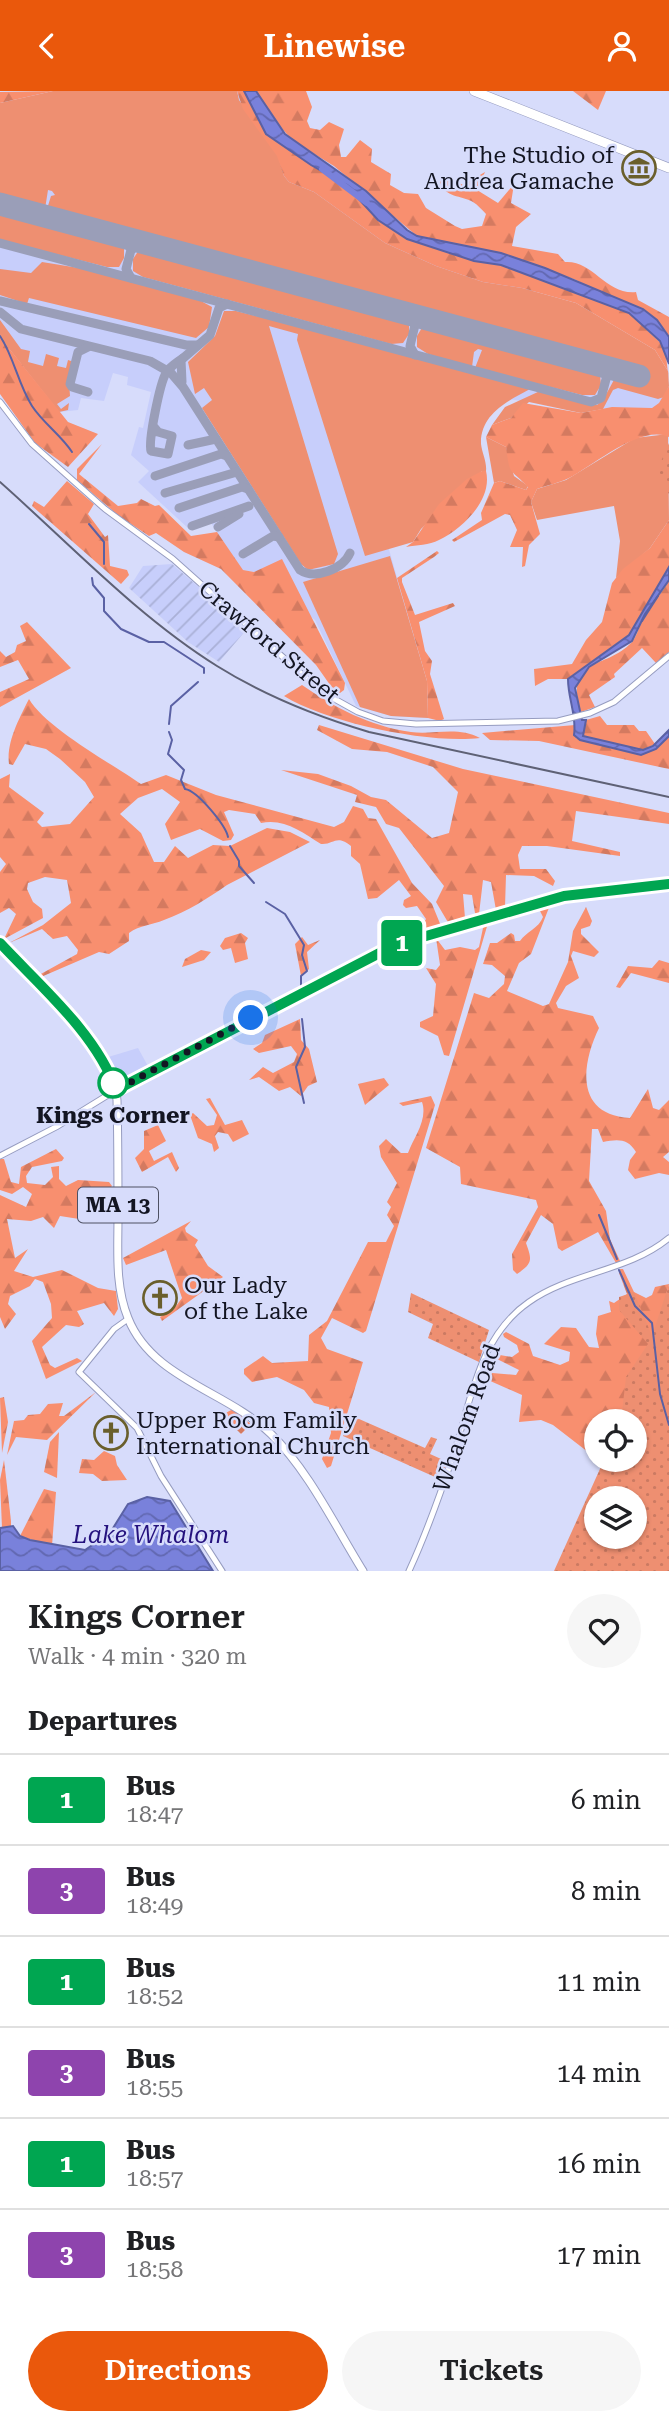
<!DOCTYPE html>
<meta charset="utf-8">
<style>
:root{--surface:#fff;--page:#f6f6f6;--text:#202124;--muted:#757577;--line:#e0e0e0;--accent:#ea580c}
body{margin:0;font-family:"Roboto Serif",serif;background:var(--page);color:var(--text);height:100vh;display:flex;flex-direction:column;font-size:26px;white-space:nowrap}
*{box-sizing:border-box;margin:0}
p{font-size:23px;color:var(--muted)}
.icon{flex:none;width:38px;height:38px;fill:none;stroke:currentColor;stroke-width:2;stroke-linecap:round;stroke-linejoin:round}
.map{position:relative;height:1480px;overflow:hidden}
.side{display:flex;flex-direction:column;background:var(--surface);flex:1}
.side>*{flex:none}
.badge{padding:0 14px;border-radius:5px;font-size:24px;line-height:46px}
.tools{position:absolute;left:584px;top:1318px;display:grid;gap:14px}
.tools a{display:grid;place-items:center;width:63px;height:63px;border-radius:50%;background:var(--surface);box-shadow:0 2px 5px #0004;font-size:35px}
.you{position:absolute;width:35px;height:35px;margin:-18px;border:5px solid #fff;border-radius:50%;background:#1a73e8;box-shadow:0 0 0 10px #1a73e833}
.map>.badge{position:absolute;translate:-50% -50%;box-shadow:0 0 0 4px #fff}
h2{padding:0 28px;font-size:26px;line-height:63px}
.round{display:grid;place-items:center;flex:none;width:74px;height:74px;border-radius:37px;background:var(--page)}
.headline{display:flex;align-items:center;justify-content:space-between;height:119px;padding:0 28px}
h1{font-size:33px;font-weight:600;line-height:52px}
.button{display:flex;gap:14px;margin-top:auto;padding:14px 28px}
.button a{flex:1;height:80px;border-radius:42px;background:var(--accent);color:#fff;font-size:28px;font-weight:600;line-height:80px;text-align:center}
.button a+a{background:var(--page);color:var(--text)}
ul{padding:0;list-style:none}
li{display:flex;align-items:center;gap:21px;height:91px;padding:0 28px;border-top:2px solid var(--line)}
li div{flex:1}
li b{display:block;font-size:26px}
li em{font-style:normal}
li .badge{min-width:77px;font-weight:700;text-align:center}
header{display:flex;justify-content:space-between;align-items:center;height:91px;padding:0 28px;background:var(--accent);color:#fff;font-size:32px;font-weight:600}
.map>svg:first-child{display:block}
.built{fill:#c7cefb}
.industrial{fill:url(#industrial-furrows)}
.green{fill:#ee8f71}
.forest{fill:url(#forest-firs)}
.park{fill:url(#park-dots);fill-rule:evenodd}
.water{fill:url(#water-waves);stroke:#5a61a4;stroke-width:2}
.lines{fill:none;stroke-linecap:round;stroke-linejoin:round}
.stream{stroke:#5a61a4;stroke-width:2}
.river{stroke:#7981db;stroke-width:6}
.taxiway{stroke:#9a9eb8;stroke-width:9}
.runway{stroke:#9a9eb8;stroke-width:23}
.secondary-casing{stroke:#969cc0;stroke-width:7}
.primary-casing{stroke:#969cc0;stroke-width:9}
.highway-casing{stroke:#969cc0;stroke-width:10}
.secondary{stroke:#fff;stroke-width:5}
.primary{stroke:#fff;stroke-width:7}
.highway{stroke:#fff;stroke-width:9}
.rail{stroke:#5e6175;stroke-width:2}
.line-casing{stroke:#fff;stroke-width:16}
.line{stroke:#00a651;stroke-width:10}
.walk{stroke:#131522;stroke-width:7;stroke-dasharray:0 12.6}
.stop-dot{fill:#fff;stroke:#00a651;stroke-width:3.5}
.labels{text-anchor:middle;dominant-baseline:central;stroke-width:5;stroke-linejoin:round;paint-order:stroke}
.shield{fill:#d7dcfb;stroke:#4e5163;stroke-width:2}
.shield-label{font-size:21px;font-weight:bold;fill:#131522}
.poi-label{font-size:23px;fill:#131522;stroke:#d7dcfb;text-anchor:start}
.street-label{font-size:23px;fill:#131522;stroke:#d7dcfb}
.stop-label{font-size:23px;font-weight:bold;fill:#131522;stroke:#d7dcfb}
.water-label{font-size:24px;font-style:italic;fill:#25127e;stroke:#d7dcfb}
</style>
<header><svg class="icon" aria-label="back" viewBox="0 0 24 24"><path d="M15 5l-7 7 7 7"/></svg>Linewise<svg class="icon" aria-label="person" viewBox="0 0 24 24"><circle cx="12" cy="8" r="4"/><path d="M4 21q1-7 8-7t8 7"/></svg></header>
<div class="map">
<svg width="669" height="1480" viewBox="0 0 669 1480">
<defs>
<pattern id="industrial-furrows" width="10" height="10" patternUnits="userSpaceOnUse" patternTransform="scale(1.75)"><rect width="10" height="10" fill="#c7cefb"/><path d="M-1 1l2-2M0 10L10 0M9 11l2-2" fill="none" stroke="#aab0d7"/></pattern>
<pattern id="forest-firs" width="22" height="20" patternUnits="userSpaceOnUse" patternTransform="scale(1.75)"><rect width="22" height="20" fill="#f88f6f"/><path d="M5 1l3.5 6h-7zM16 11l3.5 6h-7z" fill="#d47a60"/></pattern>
<pattern id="park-dots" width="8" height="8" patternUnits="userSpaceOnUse" patternTransform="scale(1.75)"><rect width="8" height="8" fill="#ee8f71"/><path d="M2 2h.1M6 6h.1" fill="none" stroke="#cb7a62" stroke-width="1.8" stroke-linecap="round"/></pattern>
<pattern id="water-waves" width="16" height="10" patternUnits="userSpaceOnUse" patternTransform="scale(1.75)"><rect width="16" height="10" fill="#7981db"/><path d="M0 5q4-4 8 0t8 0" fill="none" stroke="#6268b1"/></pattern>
</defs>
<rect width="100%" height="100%" fill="#d7dcfb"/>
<!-- built -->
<g class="built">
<polygon points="169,0 241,0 669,291 669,316 649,322 544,313 426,297 384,441 423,577 428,627 391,625 356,615 315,529 254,481 242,479 211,432 189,438 138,391 149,380 131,364 139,336 143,337 151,301 127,294 128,286 113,282 104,310 81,307 78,319 59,321 0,246 0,90"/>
<polygon points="138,957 149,977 121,989 105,967"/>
</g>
<!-- industrial -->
<polygon class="industrial" points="172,473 247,538 219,571 188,551 129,497 143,475"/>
<!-- green -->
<g class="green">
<polygon points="53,0 237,0 239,9 278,65 284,85 289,91 314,101 385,152 436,175 483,191 522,197 576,212 655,259 668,280 669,295 664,306 658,308 618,297 613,299 603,318 581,322 529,311 511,327 492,334 505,316 540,300 597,314 603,309 615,287 638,293 641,278 47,118 51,105 55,104 52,100 48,99 45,118 0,105 0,12"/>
<polygon points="0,121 124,155 124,167 119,176 107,176 0,149"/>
<polygon points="139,159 409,231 409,243 403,252 391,253 143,186 133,180 133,168"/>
<polygon points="42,171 85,178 201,210 212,216 209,236 196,247 29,207 27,213 0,204 0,178 31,182"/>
<path d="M224 220H236L305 237 530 298C508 310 480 323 481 353 482 362 487 371 486 380H482L421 438 413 451 365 465 297 249 298 243 269 235 338 463 334 473 308 479 301 473 202 317 212 309 204 297 195 303 188 271 215 245Z"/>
<polygon points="0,229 21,258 30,260 28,271 43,275 46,263 59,267 57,275 66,277 68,269 74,271 69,290 70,305 57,313 61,318 69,312 68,319 59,321 0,246"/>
<polygon points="423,235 600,283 601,294 595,304 582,304 475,277 482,259 478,258 474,261 472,276 428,263 417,256 417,245"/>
<polygon points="668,343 669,429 650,457 616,487 620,450 614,415 537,429 531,411 537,398 566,389 635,347"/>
<polygon points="486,346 506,356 514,385 528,395 526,399 500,390 494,392"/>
<polygon points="390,465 427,590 428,627 391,625 360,616 303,491"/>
</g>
<!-- forest -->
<g class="forest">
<polygon points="53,0 0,12 0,1"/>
<polygon points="237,0 244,0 266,43 346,94 378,129 406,148 474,170 501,174 629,222 665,256 669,291 668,280 655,259 576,212 522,197 483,191 436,175 385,152 314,101 289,91 284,85 277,65 243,18"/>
<path d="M256 0H306L312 16 307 30 310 37 320 39 329 31 344 38 339 54 341 66H346L360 49 372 58 371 71 391 83 390 94 404 102 418 103 426 117 455 135 462 138 482 135 486 123C482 119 478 114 473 111 461 104 445 107 440 91L446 85 463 94 485 81 477 99 498 112 514 93 511 112 531 123 516 136 512 155 558 163 565 171C593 169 606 204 636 201L638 209 669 226V246L665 239 626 211 608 206 576 189 501 162 417 145 334 75 293 50 270 24Z"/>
<polygon points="573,0 606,0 598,19"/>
<polygon points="0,246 68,331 98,343 68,376 35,352 0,303"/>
<path d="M669 295V346C641 333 594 374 569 387 559 392 548 394 537 398L531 411 540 443 529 454 525 475 522 476 523 456H510L517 439 510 424 505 423 454 451 452 449 482 429 481 422 494 392 500 390 526 399 528 396C509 376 510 385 506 356L486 346 492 334 511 327 523 312 581 322 612 316 652 317 659 312Z"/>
<polygon points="102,353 79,383 118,415 137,412 141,408 155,415 159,414 191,445 217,441 243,479 254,481 282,468 345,592 344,599 340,602 335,601 316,574 221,478 184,461 156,442 149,445 119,425 77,389 77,378"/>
<path d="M482 380H486C493 409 462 438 439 449 429 454 417 454 406 456L413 451 439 413 467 388Z"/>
<polygon points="67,390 94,413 88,423 105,446 108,444 110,475 127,479 129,484 121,493 32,415 34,410 44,416"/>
<polygon points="669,429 669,476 629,544 568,588 548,588 535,595 534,578 572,573 586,549 602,531 612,492 623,478 650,457"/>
<polygon points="437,460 439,462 434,466 402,487 402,491 415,524 453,512 455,515 419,531 425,560 432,570 430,583 444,628 440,630 428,627 427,590 397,487"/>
<path d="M669 489V561L656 572 642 557 614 583 615 586 589 604 595 616 581 621C564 564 605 580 632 551 639 542 640 530 646 521 654 510 663 501 669 489Z"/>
<polygon points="27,531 71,577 0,616 0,601 29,588 18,569 0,576 0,560 6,566 15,561 17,554 26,550 20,535"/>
<path d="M302 594C336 617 369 635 411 641 434 644 458 635 480 647 428 653 328 632 284 605Z"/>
<path d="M29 608C46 637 112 673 141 693L166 684 216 704 334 736 344 731 353 715 363 718 368 727 376 728 412 792 432 813 441 835 423 840 422 835 426 828 417 815 406 817 403 814 404 809 411 805 399 789 377 807 368 808 360 773 351 765V755C336 743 334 754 321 753 302 741 284 727 261 732L255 723 229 719 224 721 234 744 231 749 223 750 200 738 171 749 165 733 180 711 162 698 138 707 120 723 141 742 154 771H164L175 755 188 767 213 754 230 755 267 737 290 741 310 751 227 794C207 808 188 820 164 829 152 834 140 834 129 842V850L109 863 99 861 41 886 39 884 77 863 78 859 67 845 53 848 42 838 9 852 43 834 71 812 67 789 45 786 28 792 27 798 33 811 42 818 43 827 4 848 16 823 9 817 0 822V781L6 773 0 766V688L10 683 9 696 44 722 37 731 42 736 70 733 94 706 85 691 60 668 46 658 25 653 13 674 9 673C6 651 20 626 29 608Z"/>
<polygon points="600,625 607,634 634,634 639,640 646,640 655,653 643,659 583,645 581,640 586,629"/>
<polygon points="319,634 463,678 669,722 669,733 576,720 572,750 620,761 620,765 547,755 522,755 518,764 520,778 546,778 555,790 553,795 534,785 506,784 505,816 496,819 491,791 483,789 479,823 475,822 472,804 463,803 465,827 449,833 436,811 444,795 399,737 386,733 376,716 355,711 357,704 281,679 318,683 351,695 371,706 386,709 432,747 449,742 458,701 433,676 387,661 352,658 317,639"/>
<polygon points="575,634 576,647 580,649 632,662 656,658 669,645 669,678 539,650 490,649 482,642"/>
<path d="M550 814 531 863 519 872 507 900 543 915 549 913 568 871 573 840 586 816 592 830 590 835 581 838V843L599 861 594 866 573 860 571 865 579 887 566 895 556 912 558 917 593 925 599 937C581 974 575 1024 630 1027L648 998 653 1017 659 1019 669 1009V1061L663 1066 669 1071V1084L659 1082 635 1088 628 1079 630 1069 636 1061C628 1047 617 1048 603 1051L598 1038H592L589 1090 606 1120 610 1148 620 1170 616 1172 598 1141 562 1160 558 1157 553 1133 541 1124 526 1152C532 1169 533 1172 517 1183L513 1179 512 1163 538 1116 536 1109 461 1093 460 1076 426 1057 474 902 489 907 504 893 505 885 492 874 483 873 490 852H497L511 842 514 844 515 850H520C526 841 539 837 543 826L539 818Z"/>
<polygon points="488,832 449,965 444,964 438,945 420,936 420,931 433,925 436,893 426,877 436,879 440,874 436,847 445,859 460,856 475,859 479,856 483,837"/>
<polygon points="241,842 248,847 245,852 248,868 235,872 231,857 223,859 220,855 225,847"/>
<polygon points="302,846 308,854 320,849 307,861 309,878 301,885 295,853"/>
<polygon points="201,859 211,861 204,869 182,876 185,868"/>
<polygon points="659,869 669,872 669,892 631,882 620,897 616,896 628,875 652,877"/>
<polygon points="300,928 301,949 309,958 317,991 308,995 301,1005 290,996 279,1000 259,986 249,989 263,976 273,982 294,971 297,963 291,955 259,962 253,958 262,952 265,944"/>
<polygon points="384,987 389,994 365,1014 358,993"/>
<path d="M431 1005 435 1014 366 1240 363 1242 332 1227 321 1247 327 1258 363 1271 331 1375 327 1377 322 1368 331 1342 329 1316 314 1312 304 1299 277 1286 252 1291 244 1283V1278L263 1265 272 1272 308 1270 309 1244 327 1230 368 1151H386L394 1135 387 1124 391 1116 387 1111 397 1092 381 1066 379 1055 386 1048 401 1062H408C414 1046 428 1029 422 1011L403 1015 399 1012Z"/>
<polygon points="210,1007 225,1034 242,1029 249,1043 233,1051 228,1043 218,1041 215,1045 219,1057 214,1061 212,1053 198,1047 190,1024 193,1022 207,1035 214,1034 217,1024 206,1008"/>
<polygon points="158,1034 166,1050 149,1060 154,1070 172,1061 179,1077 176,1081 168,1066 142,1081 135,1067 144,1058 144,1040"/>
<polygon points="56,1058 64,1067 62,1070 32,1076 26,1085 27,1092 45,1094 53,1086 51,1076 59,1075 59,1088 66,1095 78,1089 109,1091 112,1095 109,1098 88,1100 84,1104 83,1117 88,1123 97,1124 92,1130 60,1125 54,1137 43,1126 31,1130 7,1128 15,1167 28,1158 14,1180 33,1186 62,1179 98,1197 116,1200 118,1218 114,1225 104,1212 77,1220 84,1233 79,1236 66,1234 42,1256 50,1274 55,1277 77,1267 82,1270 46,1288 32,1250 52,1227 51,1213 43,1191 35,1188 30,1195 10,1205 8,1213 16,1223 5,1238 0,1226 0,1104 26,1116 32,1103 23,1096 12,1103 0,1099 0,1068 4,1068 11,1091 19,1093 21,1076"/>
<polygon points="191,1130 185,1137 186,1141 198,1149 195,1154 208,1175 223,1186 162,1230 160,1226 173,1219 182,1207 166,1159 126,1174 123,1167"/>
<polygon points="620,1178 623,1178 634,1201 646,1207 652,1204 655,1196 669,1193 633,1330 597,1330 597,1368 553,1334 541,1329 519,1331 522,1304 488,1289 492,1282 516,1284 519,1279 495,1267 494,1263 512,1266 519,1261 517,1254 504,1246 503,1243 506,1241 529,1253 533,1265 560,1274 569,1270 570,1261 544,1253 561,1236 576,1237 589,1256 599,1257 596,1243 598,1225 611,1221 609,1210 614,1212 627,1203 619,1182"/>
<polygon points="96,1301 47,1349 16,1346 7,1364 14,1330 24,1329 28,1324 40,1323 48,1313 63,1312 59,1325 64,1325"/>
<polygon points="4,1306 8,1331 2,1362 0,1307"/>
<polygon points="233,1318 251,1333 241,1343 222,1324"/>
<polygon points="59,1341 57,1387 44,1381 50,1351"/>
<polygon points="104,1360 115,1365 117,1374 127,1389 102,1390 93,1383 79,1382 82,1368 94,1369"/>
<polygon points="4,1369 11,1430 11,1435 2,1437 0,1389"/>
<polygon points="44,1398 56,1401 52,1455 20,1445"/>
</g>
<!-- park -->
<g class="park">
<polygon points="669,352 669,403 656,382"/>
<path d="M669 1193V1480H554L604 1369 635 1368V1330H621L626 1286 648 1253 619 1219V1206L634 1201 652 1245ZM635 1407V1446H597V1407Z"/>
<polygon points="411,1202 489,1239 479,1271 428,1247 433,1233 408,1221"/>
<polygon points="350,1324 425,1357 431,1346 437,1348 430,1363 450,1372 444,1390 343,1345"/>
</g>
<!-- water -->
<g class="water">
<polygon points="244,0 256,0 285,43 366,100 407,139 417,145 501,162 545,177 643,218 657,229 669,246 669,273 660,250 629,222 501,174 474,170 407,148 378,129 346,94 311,74 266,43"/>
<path d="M669 476V489L645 523 632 550 589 576 575 597 582 629H586L583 645 643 659 653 655 669 639V645L656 658 641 664 580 649 574 644C577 625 568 608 568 588L629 544Z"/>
<polygon points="147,1406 170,1410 213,1480 0,1480 0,1437 13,1435 20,1445 30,1449 85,1459 110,1442 128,1413"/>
</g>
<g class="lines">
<!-- stream -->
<g class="stream">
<path d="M0 245C14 266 18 293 32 315 43 332 61 344 72 361"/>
<polyline points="89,433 104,451 104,473"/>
<polyline points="92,487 93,494 104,507 104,520 121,538 149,551 164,551 204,577 204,582"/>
<polyline points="642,530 658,505"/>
<polyline points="169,633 171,615 198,591"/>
<path d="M169 641 172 649 168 663 184 679 181 689 185 698C198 700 226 735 228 746"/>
<polyline points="230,755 239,770 239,775 254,792"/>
<polyline points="266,811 285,823 304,854 302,864 307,880 301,885 301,896"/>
<polyline points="302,928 305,956 296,976 304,1012"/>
<polyline points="599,1124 617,1168"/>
<polyline points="619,1179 635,1215 652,1232 660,1303 669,1334"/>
</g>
<!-- river -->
<polyline class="river" points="322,78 367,112"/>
<!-- taxiway -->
<g class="taxiway">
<polyline points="123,146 130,151 131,159"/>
<polyline points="0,152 591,311 601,307 609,277"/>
<polyline points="131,187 126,178 131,159 142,151"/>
<polyline points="0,210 186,254 198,254"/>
<path d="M0 221 21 238 150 270 171 282 183 296 300 479C315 489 343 478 350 462"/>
<polyline points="408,223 415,234"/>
<polyline points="415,264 410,255 415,234 427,228"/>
<polyline points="182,291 181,269 210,244 219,217 227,213"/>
<polyline points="88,301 72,296 70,293 78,261 88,256"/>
<path d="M153 335 158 341 172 345 168 363 151 360C148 350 160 292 166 282 169 276 178 271 183 267"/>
<polyline points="188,354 216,348"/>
<polyline points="155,385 221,363 227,365"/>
<polyline points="165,402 237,381"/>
<polyline points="179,417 242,396 248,398"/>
<polyline points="192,435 249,415"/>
<polyline points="218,436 239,423"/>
<polyline points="243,463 273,445 279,446"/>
</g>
<!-- runway -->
<polyline class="runway" points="0,113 639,285"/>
<!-- secondary casing -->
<g class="secondary-casing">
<g id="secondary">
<polyline points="0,311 32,353 105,418 173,468 322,601 358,621 383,630 416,633 558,630 590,622 614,611 669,565"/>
<polyline points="0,1065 56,1036 116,999 383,858 556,807 669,793"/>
<polyline points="128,1228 114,1238 79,1281 137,1337 161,1385 222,1480"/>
<path d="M409 1480C426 1443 440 1404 453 1365 471 1311 478 1246 529 1211 571 1181 628 1181 669 1147"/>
</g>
</g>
<!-- primary casing -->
<g class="primary-casing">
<path id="primary" d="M0 852C34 888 113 959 117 1009 118 1048 118 1087 118 1126 118 1160 115 1195 128 1227 152 1288 227 1300 271 1343 309 1380 335 1435 363 1480"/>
</g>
<!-- highway casing -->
<g class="highway-casing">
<polyline id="highway" points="474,0 669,77"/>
</g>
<!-- secondary -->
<use href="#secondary" class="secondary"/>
<!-- primary -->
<use href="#primary" class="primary"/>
<!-- highway -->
<use href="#highway" class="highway"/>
<!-- rail -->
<path class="rail" d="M0 391C70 453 137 525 217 575 265 605 315 625 369 641L669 706"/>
</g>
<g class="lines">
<!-- line casing -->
<g class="line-casing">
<path id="line" d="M0 852C39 894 97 943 116 999L395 854 564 805 669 793"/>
</g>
<!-- line -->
<use href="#line" class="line"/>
<!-- walk -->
<polyline class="walk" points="113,992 116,999 251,927"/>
</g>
<!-- icons -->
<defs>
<g id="museum-ring" transform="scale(1.75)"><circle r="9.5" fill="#d7dcfb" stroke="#6a5f2c" stroke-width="1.5"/><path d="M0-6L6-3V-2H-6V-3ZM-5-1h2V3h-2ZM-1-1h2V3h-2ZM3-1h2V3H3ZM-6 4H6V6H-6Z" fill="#6a5f2c"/></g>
<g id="church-ring" transform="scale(1.75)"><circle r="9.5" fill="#d7dcfb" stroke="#6a5f2c" stroke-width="1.5"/><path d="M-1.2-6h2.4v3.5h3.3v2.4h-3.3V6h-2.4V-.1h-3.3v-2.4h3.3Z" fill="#6a5f2c"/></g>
</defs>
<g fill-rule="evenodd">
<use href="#museum-ring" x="639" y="77"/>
<use href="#church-ring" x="160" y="1207"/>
<use href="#church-ring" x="111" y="1342"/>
</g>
<!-- markers -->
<circle class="stop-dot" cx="113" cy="992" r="14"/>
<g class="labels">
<!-- shield labels -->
<rect class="shield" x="78" y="1096.5" width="80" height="35" rx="5"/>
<g class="shield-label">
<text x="118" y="1114">MA 13</text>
</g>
<!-- poi labels -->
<g class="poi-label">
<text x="614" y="64" text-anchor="end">The Studio of<tspan x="614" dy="26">Andrea Gamache</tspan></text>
<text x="184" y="1194">Our Lady<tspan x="184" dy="26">of the Lake</tspan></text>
<text x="136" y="1329">Upper Room Family<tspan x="136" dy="26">International Church</tspan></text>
</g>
<!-- street labels -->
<g class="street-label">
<text transform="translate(269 551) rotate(40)">Crawford Street</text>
<text transform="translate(467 1327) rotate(-70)">Whalom Road</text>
</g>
<!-- stop labels -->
<g class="stop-label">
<text x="113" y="1024">Kings Corner</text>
</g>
<!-- water labels -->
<g class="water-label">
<text x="151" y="1444">Lake Whalom</text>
</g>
</g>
</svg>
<div class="tools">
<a><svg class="icon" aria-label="locate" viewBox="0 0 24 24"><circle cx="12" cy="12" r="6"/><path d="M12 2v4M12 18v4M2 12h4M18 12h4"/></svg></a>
<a><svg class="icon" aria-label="layers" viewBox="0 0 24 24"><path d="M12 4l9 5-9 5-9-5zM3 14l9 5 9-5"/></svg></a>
</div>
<div class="you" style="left:251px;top:927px"></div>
<b class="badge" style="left:402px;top:852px;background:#00a651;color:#fff">1</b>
</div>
<section class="side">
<div class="headline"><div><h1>Kings Corner</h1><p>Walk · 4 min · 320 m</p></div><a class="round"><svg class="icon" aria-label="heart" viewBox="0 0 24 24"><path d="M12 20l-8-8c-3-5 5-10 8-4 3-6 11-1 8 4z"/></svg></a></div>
<h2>Departures</h2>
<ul>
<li><span class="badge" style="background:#00a651;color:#fff">1</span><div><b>Bus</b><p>18:47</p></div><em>6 min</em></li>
<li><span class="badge" style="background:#8e44ad;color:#fff">3</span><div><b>Bus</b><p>18:49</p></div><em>8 min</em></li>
<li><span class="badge" style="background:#00a651;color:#fff">1</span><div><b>Bus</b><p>18:52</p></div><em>11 min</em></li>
<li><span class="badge" style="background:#8e44ad;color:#fff">3</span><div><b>Bus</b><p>18:55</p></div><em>14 min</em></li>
<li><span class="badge" style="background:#00a651;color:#fff">1</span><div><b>Bus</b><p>18:57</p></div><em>16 min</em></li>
<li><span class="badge" style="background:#8e44ad;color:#fff">3</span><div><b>Bus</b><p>18:58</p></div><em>17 min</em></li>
</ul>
<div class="button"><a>Directions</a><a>Tickets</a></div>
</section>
